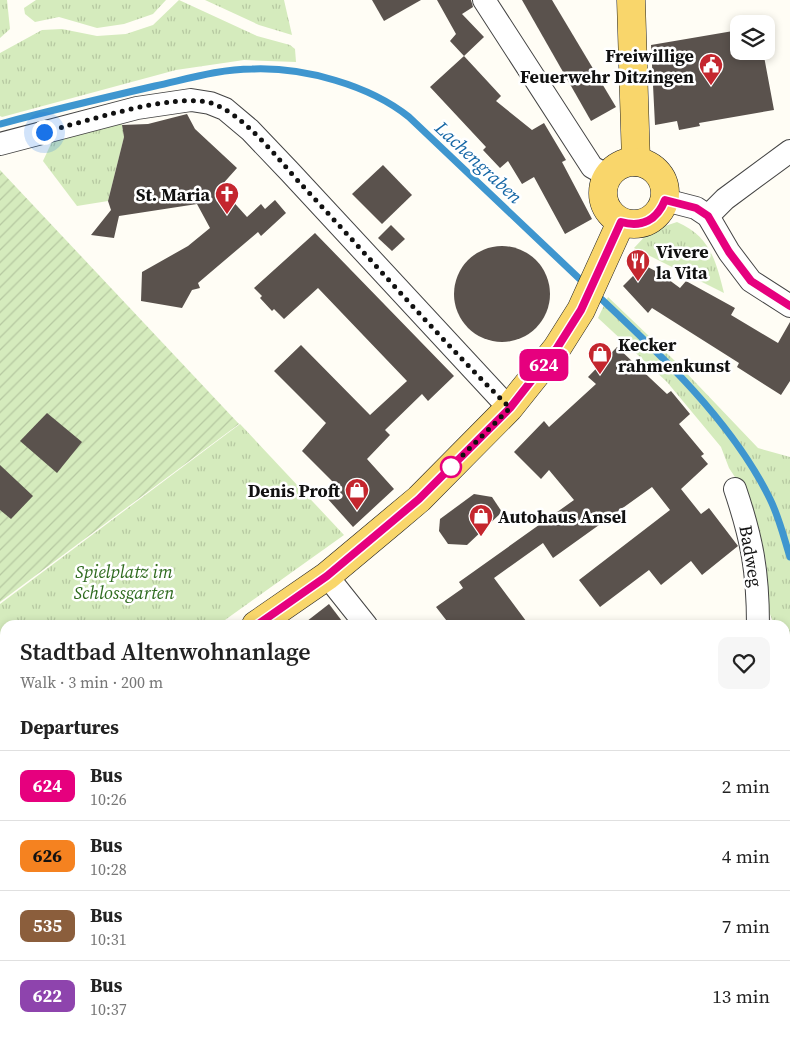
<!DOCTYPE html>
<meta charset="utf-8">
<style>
:root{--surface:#fff;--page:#f6f6f6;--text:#222;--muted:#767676;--line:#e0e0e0}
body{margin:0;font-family:"Source Serif 4",serif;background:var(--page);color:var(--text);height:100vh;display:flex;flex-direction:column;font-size:19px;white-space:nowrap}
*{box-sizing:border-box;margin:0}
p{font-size:16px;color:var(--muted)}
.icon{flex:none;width:28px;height:28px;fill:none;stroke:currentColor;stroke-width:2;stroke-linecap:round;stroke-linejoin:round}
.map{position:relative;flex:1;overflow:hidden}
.side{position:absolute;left:0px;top:620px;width:790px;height:421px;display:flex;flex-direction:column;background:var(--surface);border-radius:15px 15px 0 0;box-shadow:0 2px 8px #0003}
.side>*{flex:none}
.badge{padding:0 10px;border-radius:8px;font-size:18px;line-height:32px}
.tools{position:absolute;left:730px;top:15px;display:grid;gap:10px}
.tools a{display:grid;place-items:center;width:45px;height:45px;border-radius:10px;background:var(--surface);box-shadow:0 2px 8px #0003;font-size:25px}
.you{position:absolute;width:25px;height:25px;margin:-12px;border:4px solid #fff;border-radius:50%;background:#1a73e8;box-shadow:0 0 0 8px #1a73e833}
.map>.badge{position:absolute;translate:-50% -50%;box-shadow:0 0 0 2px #fff}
h2{padding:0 20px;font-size:19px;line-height:45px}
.round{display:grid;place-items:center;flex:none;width:52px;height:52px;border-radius:10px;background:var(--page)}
.summary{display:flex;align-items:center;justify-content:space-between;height:85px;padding:0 20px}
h1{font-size:24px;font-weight:600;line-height:38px}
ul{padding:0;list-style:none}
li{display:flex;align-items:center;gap:15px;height:70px;padding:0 20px;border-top:1px solid var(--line)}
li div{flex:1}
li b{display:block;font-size:19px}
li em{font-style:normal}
li .badge{min-width:55px;font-weight:700;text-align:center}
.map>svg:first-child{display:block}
.grass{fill:url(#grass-tufts)}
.garden{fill:url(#garden-furrows)}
.plaza{fill:url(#plaza-grid)}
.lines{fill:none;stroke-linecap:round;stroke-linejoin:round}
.stream{stroke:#3f96cf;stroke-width:7}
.building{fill:#5a524d}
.minor-casing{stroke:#444;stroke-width:24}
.major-casing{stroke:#222;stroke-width:29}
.minor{stroke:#fff;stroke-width:22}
.major{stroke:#f9d66b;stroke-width:28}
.line-casing{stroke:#fff;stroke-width:11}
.line{stroke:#e6007e;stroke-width:8}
.walk{stroke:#111;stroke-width:5;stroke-dasharray:0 9}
.stop-dot{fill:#fff;stroke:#e6007e;stroke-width:2.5}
.labels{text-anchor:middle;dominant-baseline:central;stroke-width:5;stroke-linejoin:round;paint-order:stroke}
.poi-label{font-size:18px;font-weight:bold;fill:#111;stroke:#fff;text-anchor:end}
.street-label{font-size:18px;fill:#111;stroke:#fff}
.park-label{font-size:18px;font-style:italic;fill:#2f6b1f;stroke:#fff}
.water-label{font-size:19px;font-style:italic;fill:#1768a6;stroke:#fff}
</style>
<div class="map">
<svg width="790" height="1041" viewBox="0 0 790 1041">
<defs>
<pattern id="grass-tufts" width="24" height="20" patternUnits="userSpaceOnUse" patternTransform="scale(1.25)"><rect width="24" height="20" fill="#d5ebbd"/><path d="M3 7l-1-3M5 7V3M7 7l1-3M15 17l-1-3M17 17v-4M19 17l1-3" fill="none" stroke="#b6c8a1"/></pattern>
<pattern id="garden-furrows" width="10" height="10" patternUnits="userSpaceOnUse" patternTransform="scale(1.25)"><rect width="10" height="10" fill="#d5ebbd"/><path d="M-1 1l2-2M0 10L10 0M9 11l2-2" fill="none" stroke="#b6c8a1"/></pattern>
<pattern id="plaza-grid" width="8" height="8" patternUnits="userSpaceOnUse" patternTransform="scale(1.25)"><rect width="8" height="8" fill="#f1ede2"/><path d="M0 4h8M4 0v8" fill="none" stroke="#cecac1"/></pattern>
</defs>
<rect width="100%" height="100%" fill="#fffdf5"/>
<!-- grass -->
<g class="grass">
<polygon points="0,0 7,0 10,29 0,38"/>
<polygon points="36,0 166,0 153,14 124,24 97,28 59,17 35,22 25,14 24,8"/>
<polygon points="179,0 257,36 290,45 295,49 296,62 244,60 176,70 2,117 0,116 0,53 42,30 62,29 97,36 126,34 153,25"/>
<polygon points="205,0 284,0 292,35 259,25"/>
<polygon points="122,124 124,137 108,201 77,206 43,161 56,133"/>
<path d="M677 222C710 236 716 261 724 293L634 248 650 231Z"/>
<polygon points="608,297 675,361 758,448 790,457 790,654 785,649 785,625 774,625 758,581 767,571 765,556 748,497 729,468 721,447 667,382 598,318"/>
<polygon points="240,424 344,535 218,625 5,625 5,787 2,789 0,786 0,604"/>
<polygon points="497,1036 765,1036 764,1041 497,1041"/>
</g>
<!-- garden -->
<polygon class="garden" points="0,170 239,424 0,602"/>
<!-- plaza -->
<polygon class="plaza" points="790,896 790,1041 765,1041 766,1036 785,1036 785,897"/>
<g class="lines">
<!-- stream -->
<g class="stream">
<path d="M0 124C52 110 103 98 155 86 187 79 220 69 252 69 304 67 369 85 409 117L586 285"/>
<path d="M596 294C659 353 732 421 770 499 779 517 784 538 790 557"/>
</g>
</g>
<!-- building -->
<g class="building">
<polygon points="372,0 421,0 384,21"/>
<polygon points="437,0 471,0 473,7 462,14 484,37 464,56 450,41 456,34"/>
<polygon points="522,0 552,0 616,107 591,121"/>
<polygon points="739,30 739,51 763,51 774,110 699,123 700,126 679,130 677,121 655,125 651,45"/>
<polygon points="464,56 501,96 496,101 532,130 544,123 566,160 562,162 592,219 565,234 534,177 522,184 508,161 500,168 483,150 486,147 430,87"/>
<polygon points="187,114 195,129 237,168 220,187 247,217 261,204 265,209 275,200 286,213 261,236 258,232 198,283 200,288 192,290 182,308 141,301 142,272 188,246 210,228 197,204 119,216 114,238 91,235 111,210 108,201 124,137 122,125 148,124"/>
<polygon points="383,165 412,195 382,224 352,194"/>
<polygon points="391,225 405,239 392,251 378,238"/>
<polygon points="315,233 454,376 428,401 422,394 385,430 390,435 367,459 394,489 353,527 327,498 338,487 302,451 326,423 274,371 301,345 370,415 407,381 318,288 284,319 274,309 272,311 260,298 262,296 254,288"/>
<circle cx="502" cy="294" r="48"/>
<polygon points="644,265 661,274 680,288 686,281 735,308 731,315 778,343 790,322 790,381 781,395 737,367 739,363 652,308 648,313 623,286"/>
<polygon points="617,347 667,394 671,391 690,414 679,424 704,454 701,456 708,464 681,489 701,514 709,508 738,546 702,575 691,561 661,585 649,570 600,607 579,580 670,510 652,487 553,558 543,543 494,578 529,625 450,625 436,607 463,588 459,582 574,500 549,470 541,479 514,452 544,421 549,427 596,384 588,377"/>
<polygon points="47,413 82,442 57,473 20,441"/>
<polygon points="0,465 33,496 11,519 0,510"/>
<polygon points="474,494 492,497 502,512 467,545 448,544 439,531 440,519"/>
<polygon points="329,604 345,625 302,625"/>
</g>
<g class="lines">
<!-- minor casing -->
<g class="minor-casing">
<g id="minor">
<polyline points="484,0 592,167 608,176"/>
<polyline points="0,144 137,108 191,100 210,103 225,109 250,130 290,172 509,408"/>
<polyline points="665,200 696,208 708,216 729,252 751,281 790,306"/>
<polyline points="708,216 725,199 790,151"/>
<path d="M735 489C752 539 758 572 758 625"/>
<polyline points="327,576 366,625"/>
<polyline points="0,827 5,822"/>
</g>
</g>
<!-- major casing -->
<g class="major-casing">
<g id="major">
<polyline points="631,0 636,162"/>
<circle cx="634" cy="193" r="31"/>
<polyline points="256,625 327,576 394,520 419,499 509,408 557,348 581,310 621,222"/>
<polyline points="372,1036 374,1041"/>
</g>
</g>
<!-- minor -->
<use href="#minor" class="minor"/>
<!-- major -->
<use href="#major" class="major"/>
</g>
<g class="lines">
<!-- line casing -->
<g class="line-casing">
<path id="line" d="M257 625 327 576 394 520 419 499 510 408 557 348 581 310 621 222C642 228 657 220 665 200L696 208 708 216 729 252 751 281 790 306"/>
</g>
<!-- line -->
<use href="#line" class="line"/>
<!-- walk -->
<path class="walk" d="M44 132C85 122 173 92 211 103 243 113 278 159 300 183 370 258 437 336 510 408L451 467"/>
</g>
<!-- icons -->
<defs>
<g id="civic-pin" transform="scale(1.25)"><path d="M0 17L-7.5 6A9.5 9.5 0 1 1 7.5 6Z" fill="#c4262e" stroke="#fff"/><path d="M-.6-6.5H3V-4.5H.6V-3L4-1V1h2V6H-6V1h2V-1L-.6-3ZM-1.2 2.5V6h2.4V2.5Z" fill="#fff"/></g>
<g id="church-pin" transform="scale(1.25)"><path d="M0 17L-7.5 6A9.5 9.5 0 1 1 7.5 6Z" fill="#c4262e" stroke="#fff"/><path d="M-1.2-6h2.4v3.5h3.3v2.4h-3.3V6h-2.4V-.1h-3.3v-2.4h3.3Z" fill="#fff"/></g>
<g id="restaurant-pin" transform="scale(1.25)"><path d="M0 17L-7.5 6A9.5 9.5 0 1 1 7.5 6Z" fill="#c4262e" stroke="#fff"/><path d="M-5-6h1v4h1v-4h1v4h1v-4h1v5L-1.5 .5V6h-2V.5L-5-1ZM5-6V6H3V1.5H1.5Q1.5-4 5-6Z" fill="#fff"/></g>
<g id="shop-pin" transform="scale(1.25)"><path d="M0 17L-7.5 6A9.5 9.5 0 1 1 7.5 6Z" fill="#c4262e" stroke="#fff"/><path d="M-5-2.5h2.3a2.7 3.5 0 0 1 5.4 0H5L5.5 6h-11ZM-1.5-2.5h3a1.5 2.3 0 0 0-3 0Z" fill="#fff"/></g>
</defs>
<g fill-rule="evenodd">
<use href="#civic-pin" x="711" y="65"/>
<use href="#church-pin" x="227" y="194"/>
<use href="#restaurant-pin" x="638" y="261"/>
<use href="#shop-pin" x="600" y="354"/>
<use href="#shop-pin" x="357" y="490"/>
<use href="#shop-pin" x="481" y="516"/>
</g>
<!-- markers -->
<circle class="stop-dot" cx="451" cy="467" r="10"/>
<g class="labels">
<!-- poi labels -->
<g class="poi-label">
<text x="694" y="55">Freiwillige<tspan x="694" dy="21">Feuerwehr Ditzingen</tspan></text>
<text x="210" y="194">St. Maria</text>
<text x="656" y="251" text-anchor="start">Vivere<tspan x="656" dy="21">la Vita</tspan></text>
<text x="618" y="344" text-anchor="start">Kecker<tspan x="618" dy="21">rahmenkunst</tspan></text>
<text x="340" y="490">Denis Proft</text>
<text x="498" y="516" text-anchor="start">Autohaus Ansel</text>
</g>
<!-- street labels -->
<g class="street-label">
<text transform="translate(751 556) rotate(80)">Badweg</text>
</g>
<!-- park labels -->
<g class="park-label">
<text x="124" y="571">Spielplatz im<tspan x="124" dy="21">Schlossgarten</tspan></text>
</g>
<!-- water labels -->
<g class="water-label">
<text transform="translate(479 162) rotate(43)">Lachengraben</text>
</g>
</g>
</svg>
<div class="tools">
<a><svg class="icon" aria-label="layers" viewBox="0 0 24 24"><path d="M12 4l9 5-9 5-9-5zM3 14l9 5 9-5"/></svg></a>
</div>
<div class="you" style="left:44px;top:132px"></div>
<b class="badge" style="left:544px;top:365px;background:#e6007e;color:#fff">624</b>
<section class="side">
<div class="summary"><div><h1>Stadtbad Altenwohnanlage</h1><p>Walk · 3 min · 200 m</p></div><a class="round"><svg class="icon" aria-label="heart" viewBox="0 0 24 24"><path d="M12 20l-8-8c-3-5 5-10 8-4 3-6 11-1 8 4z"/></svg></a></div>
<h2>Departures</h2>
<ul>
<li><span class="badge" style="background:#e6007e;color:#fff">624</span><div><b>Bus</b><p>10:26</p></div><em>2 min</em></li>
<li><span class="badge" style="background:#f58220;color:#111">626</span><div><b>Bus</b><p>10:28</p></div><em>4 min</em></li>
<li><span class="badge" style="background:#8b5e3c;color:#fff">535</span><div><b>Bus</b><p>10:31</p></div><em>7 min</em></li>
<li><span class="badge" style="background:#8e44ad;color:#fff">622</span><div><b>Bus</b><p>10:37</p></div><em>13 min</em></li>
</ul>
</section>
</div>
